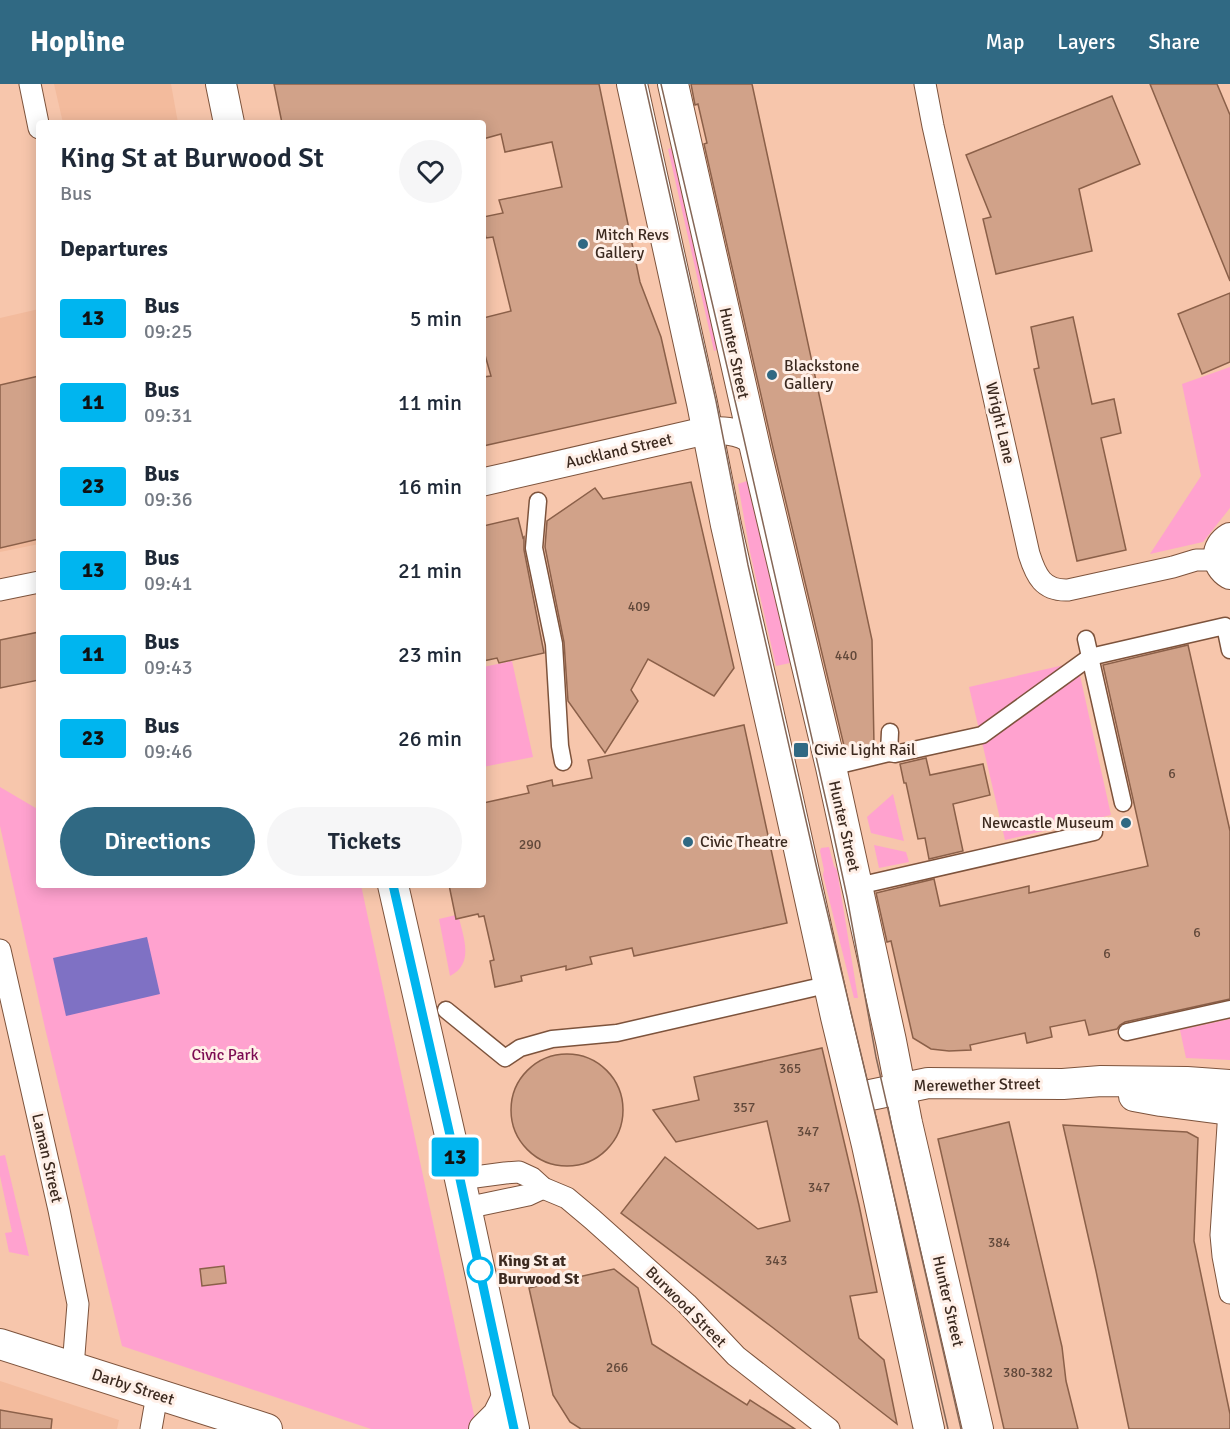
<!DOCTYPE html>
<style>
:root{--surface:#fff;--page:#f6f6f7;--text:#1f2937;--muted:#747a83;--accent:#306983}
body{margin:0;font-family:Signika,sans-serif;background:var(--page);color:var(--text);height:100vh;display:flex;flex-direction:column;font-size:22px;white-space:nowrap}
*{box-sizing:border-box;margin:0}
p{font-size:20px;color:var(--muted)}
.icon{flex:none;width:33px;height:33px;fill:none;stroke:currentColor;stroke-width:2;stroke-linecap:round;stroke-linejoin:round}
.map{position:relative;flex:1;overflow:hidden}
.side{position:absolute;left:36px;top:36px;width:450px;height:768px;display:flex;flex-direction:column;background:var(--surface);border-radius:6px;box-shadow:0 3px 15px #0003}
.side>*{flex:none}
.badge{padding:0 12px;border-radius:4px;font-size:21px;line-height:39px}
.map>.badge{position:absolute;translate:-50% -50%;box-shadow:0 0 0 3px #fff}
h2{padding:0 24px;font-size:22px;line-height:54px}
.round{display:grid;place-items:center;flex:none;width:63px;height:63px;border-radius:32px;background:var(--page)}
.summary{display:flex;align-items:center;justify-content:space-between;height:102px;padding:0 24px}
h1{font-size:28px;font-weight:600;line-height:45px}
.button{display:flex;gap:12px;margin-top:auto;padding:12px 24px}
.button a{flex:1;height:69px;border-radius:36px;background:var(--accent);color:#fff;font-size:24px;font-weight:600;line-height:69px;text-align:center}
.button a+a{background:var(--page);color:var(--text)}
ul{padding:0;list-style:none}
li{display:flex;align-items:center;gap:18px;height:84px;padding:0 24px}
li div{flex:1}
li b{display:block;font-size:22px}
li em{font-style:normal}
li .badge{min-width:66px;font-weight:700;text-align:center}
header{display:flex;align-items:center;gap:36px;box-sizing:border-box;height:84px;padding:0 30px;background:var(--accent);color:#fff}
header strong{font-size:28px}
nav{display:flex;gap:33px;margin-inline-start:auto;font-size:21px}
.map>svg:first-child{display:block}
.built{fill:#f3bb9d}
.green{fill:#ffa2cf}
.water{fill:#7f71c4}
.building{fill:#d1a289;stroke:#8b6049;stroke-width:1.5}
.lines{fill:none;stroke-linecap:round;stroke-linejoin:round}
.pedestrian-casing{stroke:#7d533c;stroke-width:19}
.minor-casing{stroke:#7d533c;stroke-width:23}
.tertiary-casing{stroke:#7d533c;stroke-width:29}
.secondary-casing{stroke:#7d533c;stroke-width:32}
.pedestrian{stroke:#fff;stroke-width:16}
.minor{stroke:#fff;stroke-width:21}
.tertiary{stroke:#fff;stroke-width:27}
.secondary{stroke:#fff;stroke-width:30}
.tram{stroke:#856757;stroke-width:1.5}
.line-casing{stroke:#fff;stroke-width:14}
.line{stroke:#00b5ef;stroke-width:9}
.poi-dot{fill:#306983;stroke:#fff0e8;stroke-width:2}
.stop-dot{fill:#fff;stroke:#00b5ef;stroke-width:3}
.labels{text-anchor:middle;dominant-baseline:central;stroke-width:6;stroke-linejoin:round;paint-order:stroke}
.number-label{font-size:14px;fill:#61483a}
.poi-label{font-size:16px;fill:#3c2a20;stroke:#fff0e8;text-anchor:start}
.street-label{font-size:16px;fill:#3c2a20;stroke:#fff0e8}
.park-label{font-size:16px;fill:#7c0b52;stroke:#fff0e8}
.stop-label{font-size:16px;font-weight:bold;fill:#3c2a20;stroke:#fff0e8;text-anchor:start}
</style>
<header>
<strong>Hopline</strong>
<nav><a>Map</a><a>Layers</a><a>Share</a></nav>
</header>
<div class="map">
<svg width="1230" height="1345" viewBox="0 0 1230 1345">
<rect width="100%" height="100%" fill="#f7c6ac"/>
<!-- built -->
<g class="built">
<polygon points="54,0 171,0 178,39 63,39"/>
<polygon points="39,225 39,460 0,468 0,234"/>
<polygon points="0,1297 119,1336 117,1345 0,1345"/>
</g>
<!-- green -->
<g class="green">
<polygon points="671,64 717,266 714,267 668,65"/>
<polygon points="1230,283 1230,424 1203,458 1150,470 1201,392 1182,300"/>
<polygon points="747,397 790,579 776,582 750,468 738,400"/>
<polygon points="512,577 533,673 483,683 483,583"/>
<polygon points="1077,578 1111,731 1005,756 969,603"/>
<polygon points="0,703 39,726 39,801 361,801 477,1345 371,1345 122,1262 45,944 0,742"/>
<polygon points="893,710 904,757 871,749 867,733"/>
<polygon points="874,761 906,768 909,778 879,784"/>
<polygon points="829,763 834,782 837,786 858,914 854,914 823,791 824,786 820,767 821,764"/>
<path d="M456 831 459 834C464 855 474 880 450 892L439 835Z"/>
<polygon points="1230,935 1230,976 1186,974 1180,946"/>
<polygon points="5,1071 29,1172 9,1168 5,1149 12,1148 0,1092 0,1072"/>
</g>
<!-- water -->
<polygon class="water" points="147,853 160,910 66,932 53,874"/>
<!-- building -->
<g class="building">
<polygon points="274,0 599,0 640,198 661,253 676,319 483,362 483,293 491,292 483,264 483,234 511,227 493,153 486,154 483,142 483,133 503,129 499,116 562,103 552,58 505,68 501,50 483,55 483,39 282,39"/>
<polygon points="691,0 752,0 872,556 874,661 845,666 773,364 704,60 707,59 698,20 695,21"/>
<polygon points="1150,0 1217,0 1230,31 1230,197"/>
<polygon points="1112,12 1140,80 1079,105 1092,167 996,190 983,135 991,133 966,71"/>
<polygon points="1230,209 1230,278 1202,290 1178,230"/>
<polygon points="1073,233 1092,320 1114,315 1121,349 1101,354 1126,466 1077,477 1034,285 1039,284 1031,243"/>
<polygon points="39,292 39,455 0,464 0,301"/>
<polygon points="691,398 734,584 714,612 648,575 631,606 638,617 605,669 568,617 564,558 545,463 547,437 595,404 603,415"/>
<polygon points="518,434 523,454 524,453 524,466 544,569 499,579 497,574 483,577 483,442"/>
<polygon points="39,548 39,596 0,604 0,556"/>
<polygon points="1188,561 1230,747 1230,915 1125,938 1120,941 1117,945 1089,951 1085,936 1050,943 1052,953 1027,959 1025,949 970,961 971,966 949,967 931,965 913,954 891,857 887,858 876,809 934,795 940,822 1029,802 1029,809 1148,782 1103,581"/>
<polygon points="744,641 787,839 634,872 632,864 590,873 592,880 566,886 566,882 521,892 522,897 495,903 490,877 494,876 484,832 479,833 478,830 456,835 449,801 483,801 483,719 529,709 527,702 552,696 553,702 592,694 588,676"/>
<polygon points="926,674 930,691 983,680 990,711 953,720 963,767 929,775 925,754 918,755 906,699 904,699 900,680"/>
<polygon points="822,964 859,1121 877,1208 850,1212 859,1254 884,1276 897,1340 772,1243 621,1129 665,1073 758,1145 790,1137 767,1037 676,1058 653,1026 699,1016 694,993"/>
<circle cx="567" cy="1026" r="56"/>
<polygon points="1009,1038 1062,1263 1066,1297 1078,1345 1004,1345 938,1055"/>
<polygon points="1063,1041 1187,1048 1198,1054 1194,1157 1230,1330 1230,1345 1129,1345 1096,1187"/>
<polygon points="224,1182 226,1199 202,1202 200,1185"/>
<polygon points="614,1185 638,1204 652,1260 747,1321 750,1316 795,1345 581,1345 570,1338 553,1311 529,1204"/>
<polygon points="0,1326 52,1335 51,1345 0,1345"/>
</g>
<g class="lines">
<!-- pedestrian casing -->
<g class="pedestrian-casing">
<g id="pedestrian">
<polyline points="538,417 534,464 554,560 560,662 563,678"/>
<polyline points="1086,555 1123,719"/>
<polyline points="889,669 895,670 982,651 1090,573 1225,542 1230,566"/>
<polyline points="831,683 889,669 890,648"/>
<polyline points="871,799 1094,748"/>
<polyline points="446,926 505,974 520,964 552,955 617,949 813,904"/>
<polyline points="1127,948 1230,925"/>
</g>
</g>
<!-- minor casing -->
<g class="minor-casing">
<g id="minor">
<polyline points="30,0 39,44"/>
<path d="M925 0 933 42 1029 470C1036 492 1043 507 1068 506L1173 483 1196 476H1219"/>
<polyline points="0,506 39,498"/>
<polyline points="0,866 59,1126 78,1220 73,1283"/>
<polyline points="1229,1026 1221,1151 1223,1172 1230,1209"/>
<polyline points="460,1095 505,1089 519,1088 532,1094 543,1104 567,1114 592,1135 687,1220 736,1272 829,1345"/>
<polyline points="466,1124 528,1111 543,1104"/>
<polyline points="151,1345 157,1311"/>
</g>
</g>
<!-- tertiary casing -->
<g class="tertiary-casing">
<path id="tertiary" d="M483 398 700 348C719 346 739 345 754 358"/>
</g>
<!-- secondary casing -->
<g class="secondary-casing">
<g id="secondary">
<polyline points="221,0 229,39"/>
<polyline points="632,0 702,319 726,441 786,706 836,933 867,1061 929,1345"/>
<polyline points="673,0 756,368 831,683 891,957 907,1039 978,1345"/>
<path d="M1230 454C1215 463 1215 481 1230 490"/>
<polyline points="393,801 460,1095 514,1345"/>
<polyline points="1134,1012 1161,1017 1230,1026"/>
<polyline points="856,1014 928,999 1063,1000 1101,997 1187,998 1230,1001"/>
<polyline points="0,1260 267,1345"/>
<polyline points="484,1345 498,1331 507,1313"/>
</g>
</g>
<!-- pedestrian -->
<use href="#pedestrian" class="pedestrian"/>
<!-- minor -->
<use href="#minor" class="minor"/>
<!-- tertiary -->
<use href="#tertiary" class="tertiary"/>
<!-- secondary -->
<use href="#secondary" class="secondary"/>
<!-- tram -->
<g class="tram">
<polyline points="645,0 716,317 748,481 817,785 879,1046 948,1345"/>
<polyline points="661,0 743,351 832,743 847,813 876,973 961,1345"/>
</g>
</g>
<g class="lines">
<!-- line casing -->
<g class="line-casing">
<polyline id="line" points="393,801 460,1095 514,1345"/>
</g>
<!-- line -->
<use href="#line" class="line"/>
</g>
<!-- markers -->
<g class="poi-dot">
<circle cx="583" cy="160" r="6"/>
<circle cx="772" cy="291" r="6"/>
<rect x="793" y="658" width="16" height="16" rx="3"/>
<circle cx="1126" cy="739" r="6"/>
<circle cx="688" cy="758" r="6"/>
</g>
<circle class="stop-dot" cx="480" cy="1186" r="12"/>
<g class="labels">
<!-- number labels -->
<g class="number-label">
<text x="639" y="522">409</text>
<text x="846" y="571">440</text>
<text x="1172" y="689">6</text>
<text x="530" y="760">290</text>
<text x="1197" y="848">6</text>
<text x="1107" y="869">6</text>
<text x="790" y="984">365</text>
<text x="744" y="1023">357</text>
<text x="808" y="1047">347</text>
<text x="819" y="1103">347</text>
<text x="999" y="1158">384</text>
<text x="776" y="1176">343</text>
<text x="617" y="1283">266</text>
<text x="1028" y="1288">380-382</text>
</g>
<!-- poi labels -->
<g class="poi-label">
<text x="595" y="151">Mitch Revs<tspan x="595" dy="18">Gallery</tspan></text>
<text x="784" y="282">Blackstone<tspan x="784" dy="18">Gallery</tspan></text>
<text x="814" y="666">Civic Light Rail</text>
<text x="1114" y="739" text-anchor="end">Newcastle Museum</text>
<text x="700" y="758">Civic Theatre</text>
</g>
<!-- street labels -->
<g class="street-label">
<text transform="translate(734 269) rotate(78)">Hunter Street</text>
<text transform="translate(1000 339) rotate(77)">Wright Lane</text>
<text transform="translate(619 367) rotate(-13)">Auckland Street</text>
<text transform="translate(844 742) rotate(77)">Hunter Street</text>
<text transform="translate(977 1001) rotate(-1)">Merewether Street</text>
<text transform="translate(47 1074) rotate(77)">Laman Street</text>
<text transform="translate(948 1217) rotate(77)">Hunter Street</text>
<text transform="translate(686 1223) rotate(45)">Burwood Street</text>
<text transform="translate(133 1303) rotate(18)">Darby Street</text>
</g>
<!-- park labels -->
<g class="park-label">
<text x="225" y="971">Civic Park</text>
</g>
<!-- stop labels -->
<g class="stop-label">
<text x="498" y="1177">King St at<tspan x="498" dy="18">Burwood St</tspan></text>
</g>
</g>
</svg>
<b class="badge" style="left:455px;top:1073px;background:#00b5ef;color:#111">13</b>
<section class="side">
<div class="summary"><div><h1>King St at Burwood St</h1><p>Bus</p></div><a class="round"><svg class="icon" aria-label="heart" viewBox="0 0 24 24"><path d="M12 20l-8-8c-3-5 5-10 8-4 3-6 11-1 8 4z"/></svg></a></div>
<h2>Departures</h2>
<ul>
<li><span class="badge" style="background:#00b5ef;color:#111">13</span><div><b>Bus</b><p>09:25</p></div><em>5 min</em></li>
<li><span class="badge" style="background:#00b5ef;color:#111">11</span><div><b>Bus</b><p>09:31</p></div><em>11 min</em></li>
<li><span class="badge" style="background:#00b5ef;color:#111">23</span><div><b>Bus</b><p>09:36</p></div><em>16 min</em></li>
<li><span class="badge" style="background:#00b5ef;color:#111">13</span><div><b>Bus</b><p>09:41</p></div><em>21 min</em></li>
<li><span class="badge" style="background:#00b5ef;color:#111">11</span><div><b>Bus</b><p>09:43</p></div><em>23 min</em></li>
<li><span class="badge" style="background:#00b5ef;color:#111">23</span><div><b>Bus</b><p>09:46</p></div><em>26 min</em></li>
</ul>
<div class="button"><a>Directions</a><a>Tickets</a></div>
</section>
</div>
